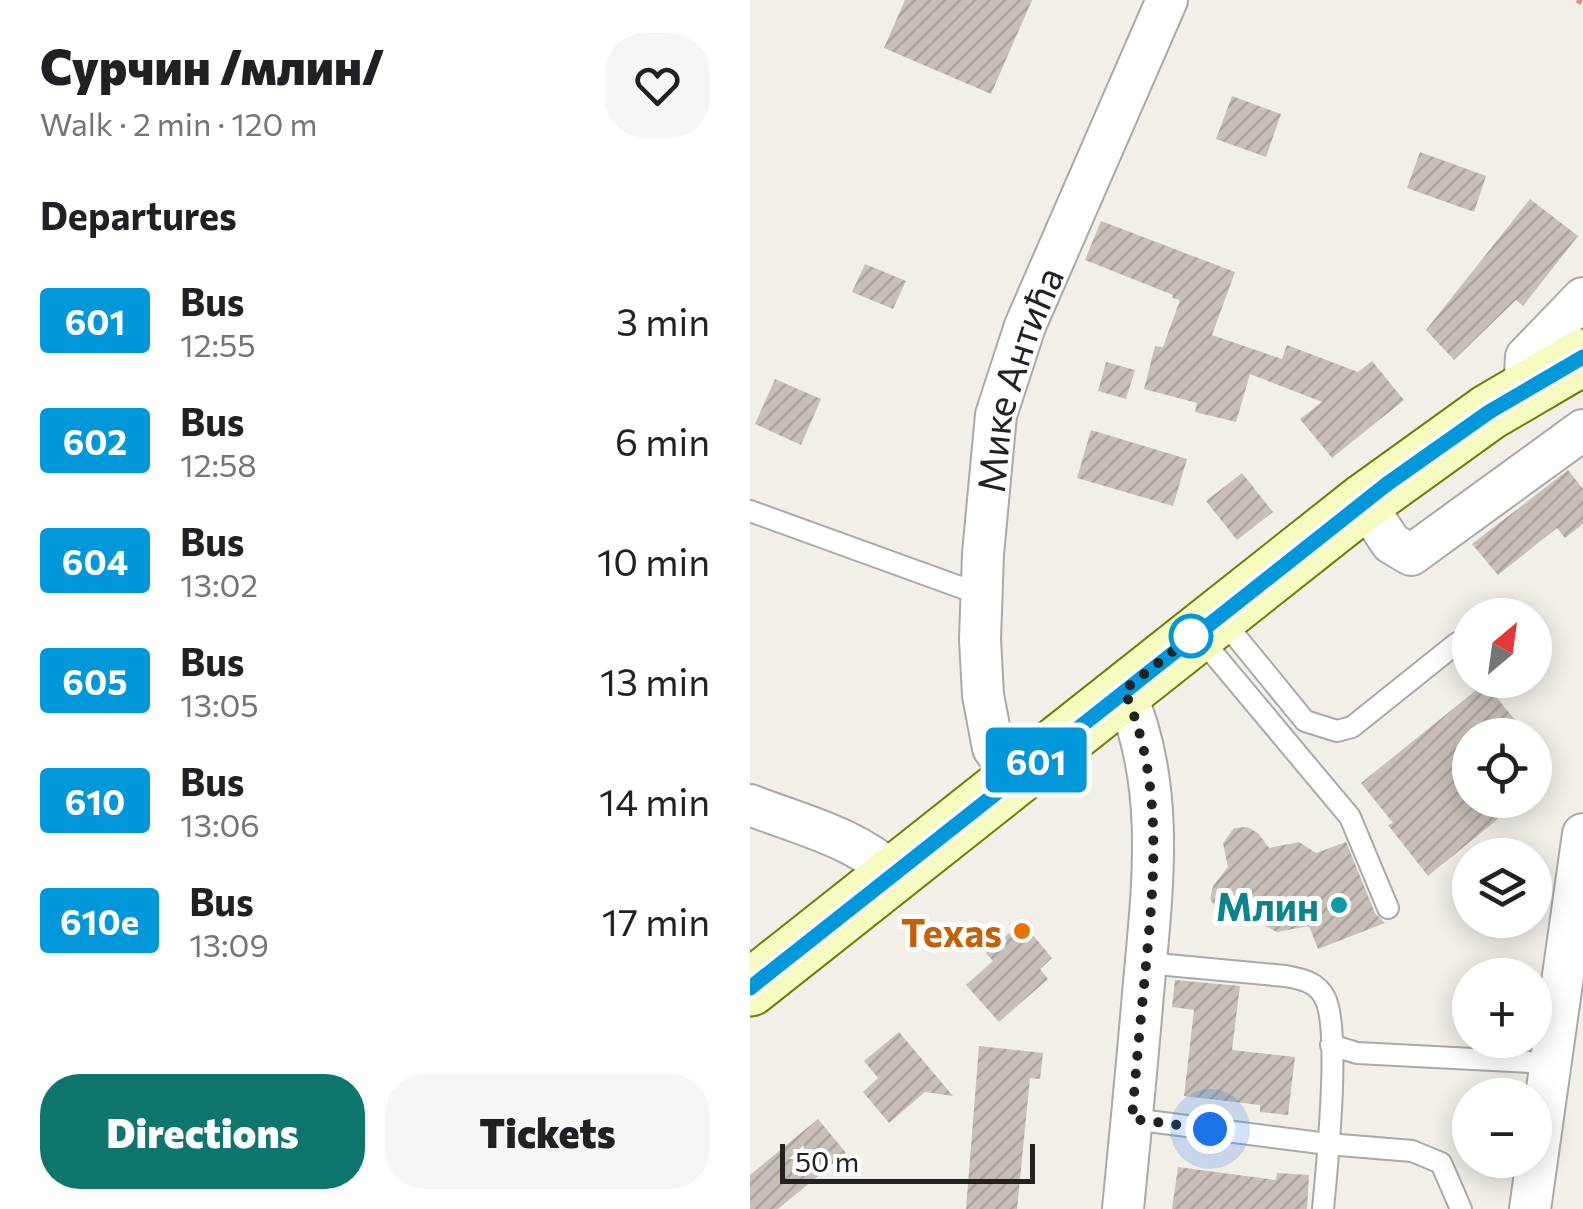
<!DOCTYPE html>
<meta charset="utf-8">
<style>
:root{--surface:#fff;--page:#f6f6f6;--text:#202124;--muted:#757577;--accent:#0f766e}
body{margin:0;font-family:Commissioner,sans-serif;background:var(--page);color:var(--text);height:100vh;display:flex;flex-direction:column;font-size:38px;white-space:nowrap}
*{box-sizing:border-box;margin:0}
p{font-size:32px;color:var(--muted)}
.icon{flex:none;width:55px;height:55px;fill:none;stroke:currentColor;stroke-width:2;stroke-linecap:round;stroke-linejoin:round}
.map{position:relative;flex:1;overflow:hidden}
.details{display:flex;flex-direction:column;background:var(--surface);width:750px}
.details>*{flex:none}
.badge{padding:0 20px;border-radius:8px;font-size:35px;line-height:65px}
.needle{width:65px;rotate:29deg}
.controls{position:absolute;left:702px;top:598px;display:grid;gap:20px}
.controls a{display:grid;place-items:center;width:100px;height:100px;border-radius:50%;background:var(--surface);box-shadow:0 5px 25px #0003;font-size:50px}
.scale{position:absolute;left:30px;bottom:25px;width:255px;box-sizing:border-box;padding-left:10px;border:5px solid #222;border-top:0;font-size:28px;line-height:35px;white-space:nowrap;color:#222;-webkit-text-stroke:8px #fff;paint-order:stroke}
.you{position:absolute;width:50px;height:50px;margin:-25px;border:8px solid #fff;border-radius:50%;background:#1a73e8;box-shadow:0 0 0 15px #1a73e833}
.map>.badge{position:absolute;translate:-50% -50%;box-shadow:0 0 0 5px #fff}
h2{padding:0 40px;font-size:38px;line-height:90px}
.round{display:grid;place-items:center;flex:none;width:105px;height:105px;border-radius:40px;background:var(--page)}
.summary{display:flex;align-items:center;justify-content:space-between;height:170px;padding:0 40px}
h1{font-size:48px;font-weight:800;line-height:75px}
.primary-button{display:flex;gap:20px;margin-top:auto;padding:20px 40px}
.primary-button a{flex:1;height:115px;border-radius:40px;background:var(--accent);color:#fff;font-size:40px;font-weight:800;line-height:115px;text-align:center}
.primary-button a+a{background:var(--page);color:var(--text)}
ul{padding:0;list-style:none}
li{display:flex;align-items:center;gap:30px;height:120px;padding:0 40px}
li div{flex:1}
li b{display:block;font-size:38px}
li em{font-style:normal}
li .badge{min-width:110px;font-weight:700;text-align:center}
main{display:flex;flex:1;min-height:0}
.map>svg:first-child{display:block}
.building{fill:url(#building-hatch)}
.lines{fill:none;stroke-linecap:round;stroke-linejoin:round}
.service-casing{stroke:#a9a9a9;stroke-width:24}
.minor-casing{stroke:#a9a9a9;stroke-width:44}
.secondary-casing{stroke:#707d05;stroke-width:59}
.path{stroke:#fa8072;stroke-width:6;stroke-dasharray:5 5;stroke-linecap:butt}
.service{stroke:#fff;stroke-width:20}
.minor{stroke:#fff;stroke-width:40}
.secondary{stroke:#f7fabf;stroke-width:55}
.line-casing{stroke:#fff;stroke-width:22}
.line{stroke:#0098da;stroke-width:15}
.walk{stroke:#222;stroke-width:10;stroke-dasharray:0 18}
.stop-dot{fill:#fff;stroke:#0098da;stroke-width:5}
.culture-dot{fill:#0f9aa8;stroke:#fff;stroke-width:4}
.food-dot{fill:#e8710a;stroke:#fff;stroke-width:4}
.labels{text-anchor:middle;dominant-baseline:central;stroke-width:10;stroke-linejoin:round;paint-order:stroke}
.street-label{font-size:38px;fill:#222;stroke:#fff}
.culture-label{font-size:38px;font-weight:bold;fill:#0d838f;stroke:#fff;text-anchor:end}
.food-label{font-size:38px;font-weight:bold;fill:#c56008;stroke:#fff;text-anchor:end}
</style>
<main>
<section class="details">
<div class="summary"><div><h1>Сурчин /млин/</h1><p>Walk · 2 min · 120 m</p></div><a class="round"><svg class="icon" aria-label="heart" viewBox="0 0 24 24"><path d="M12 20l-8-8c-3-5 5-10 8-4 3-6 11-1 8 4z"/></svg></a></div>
<h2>Departures</h2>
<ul>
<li><span class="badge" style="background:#0098da;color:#fff">601</span><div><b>Bus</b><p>12:55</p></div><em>3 min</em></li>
<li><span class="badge" style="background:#0098da;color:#fff">602</span><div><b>Bus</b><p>12:58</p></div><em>6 min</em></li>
<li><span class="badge" style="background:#0098da;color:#fff">604</span><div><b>Bus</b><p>13:02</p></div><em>10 min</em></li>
<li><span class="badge" style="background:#0098da;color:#fff">605</span><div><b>Bus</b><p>13:05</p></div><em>13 min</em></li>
<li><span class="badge" style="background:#0098da;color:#fff">610</span><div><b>Bus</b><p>13:06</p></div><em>14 min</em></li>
<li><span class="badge" style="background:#0098da;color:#fff">610e</span><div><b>Bus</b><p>13:09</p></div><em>17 min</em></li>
</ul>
<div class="primary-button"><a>Directions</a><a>Tickets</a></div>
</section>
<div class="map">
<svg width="833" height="1209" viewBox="0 0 833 1209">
<defs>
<pattern id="building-hatch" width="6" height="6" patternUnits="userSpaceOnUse" patternTransform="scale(2.5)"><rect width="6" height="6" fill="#c7bfb8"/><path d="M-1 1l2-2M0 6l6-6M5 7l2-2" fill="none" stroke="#aba49e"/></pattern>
</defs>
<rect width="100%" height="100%" fill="#f2efe9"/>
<!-- building -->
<g class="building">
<polygon points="155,0 282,0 241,94 134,48"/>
<polygon points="482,96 531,114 516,157 466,139"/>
<polygon points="670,152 736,176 724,212 657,188"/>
<polygon points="780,199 828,236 773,306 766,300 704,360 676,330"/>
<polygon points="351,221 485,272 462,335 532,359 537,345 608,372 622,361 654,400 582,458 550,419 572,402 500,374 486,422 445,412 447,403 394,389 405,346 413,347 430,300 422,298 423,295 335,260"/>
<polygon points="115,264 156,281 143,309 102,292"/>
<polygon points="356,362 385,370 376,399 348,391"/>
<polygon points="25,379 71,399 51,445 5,424"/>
<polygon points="341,430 437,459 423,506 327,478"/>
<polygon points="818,470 833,489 833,524 815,538 807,528 748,575 722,544"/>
<polygon points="492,473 523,512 487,540 456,501"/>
<polygon points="735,683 777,735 720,735 720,800 732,800 748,819 678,876 638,825 643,823 611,783"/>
<polygon points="497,827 508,833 519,848 549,842 566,853 596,842 625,913 635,923 568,949 559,926 527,932 515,926 505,912 484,917 471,915 460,899 463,886 478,867 473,843 484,828"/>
<polygon points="272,922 302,958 290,969 298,979 249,1022 216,985 243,961 236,953"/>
<polygon points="425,980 490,986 482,1050 545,1057 538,1115 510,1112 510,1105 434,1096 444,1010 422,1007"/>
<polygon points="149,1032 203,1096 175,1092 139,1123 113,1092 128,1078 114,1061"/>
<polygon points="229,1046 293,1053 290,1079 280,1078 267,1209 216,1209"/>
<polygon points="68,1119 96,1153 28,1209 0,1209 0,1175"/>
<polygon points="428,1167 526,1180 527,1173 559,1175 557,1209 422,1209"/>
</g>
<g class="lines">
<!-- service casing -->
<g class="service-casing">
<g id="service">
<polyline points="0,511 232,595"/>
<polyline points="470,617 555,721 587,731 602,727 707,643"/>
<polyline points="447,634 600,817 638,908"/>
<path d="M396 963 535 976C552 979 567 982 575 998 591 1030 577 1167 573 1209"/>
<polyline points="581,1045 607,1053 800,1063"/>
<polyline points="382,1119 578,1144 662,1151 691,1163 711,1209"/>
</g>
</g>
<!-- minor casing -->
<g class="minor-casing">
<g id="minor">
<polyline points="774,390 776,357 833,298"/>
<polyline points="614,502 641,543 661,555 833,430"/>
<path id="s1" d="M264 777 243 748 233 695 230 639 233 554 246 415 275 326 417 0"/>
<path d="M0 805C49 824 104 837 143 873"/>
<path d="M373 1209C380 1137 387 1066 393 994 402 891 417 787 374 690"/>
<polyline points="780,1209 833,834"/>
</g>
</g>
<!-- secondary casing -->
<g class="secondary-casing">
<polyline id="secondary" points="0,988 614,502 739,412 833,357"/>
</g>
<!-- path -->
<polyline class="path" points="827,0 833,2"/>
<!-- service -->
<use href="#service" class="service"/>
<!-- minor -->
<use href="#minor" class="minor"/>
<!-- secondary -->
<use href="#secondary" class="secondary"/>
</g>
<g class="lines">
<!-- line casing -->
<g class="line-casing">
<polyline id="line" points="0,988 637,484 739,412 833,357"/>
</g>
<!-- line -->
<use href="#line" class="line"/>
<!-- walk -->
<path class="walk" d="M441 636 446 633 374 690C413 778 405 871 396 965 391 1016 386 1068 382 1119L460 1129"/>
</g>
<!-- markers -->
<circle class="stop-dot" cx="441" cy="636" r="20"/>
<circle class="culture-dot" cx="589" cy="905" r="10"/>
<circle class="food-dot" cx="272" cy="931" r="10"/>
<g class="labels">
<!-- street labels -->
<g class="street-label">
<text stroke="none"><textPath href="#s1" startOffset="410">Мике Антића</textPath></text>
</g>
<!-- culture labels -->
<g class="culture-label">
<text x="569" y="905">Млин</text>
</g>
<!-- food labels -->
<g class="food-label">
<text x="252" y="931">Texas</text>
</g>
</g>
</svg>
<div class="controls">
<a><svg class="needle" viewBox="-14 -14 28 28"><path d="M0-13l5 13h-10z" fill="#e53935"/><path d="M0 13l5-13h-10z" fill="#757577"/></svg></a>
<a><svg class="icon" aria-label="locate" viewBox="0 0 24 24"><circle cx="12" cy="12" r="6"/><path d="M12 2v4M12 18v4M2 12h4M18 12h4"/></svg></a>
<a><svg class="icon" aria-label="layers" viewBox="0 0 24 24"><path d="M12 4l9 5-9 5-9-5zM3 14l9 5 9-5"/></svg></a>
<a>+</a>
<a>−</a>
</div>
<div class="scale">50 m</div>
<div class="you" style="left:460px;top:1129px"></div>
<b class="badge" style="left:286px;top:760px;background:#0098da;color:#fff">601</b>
</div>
</main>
